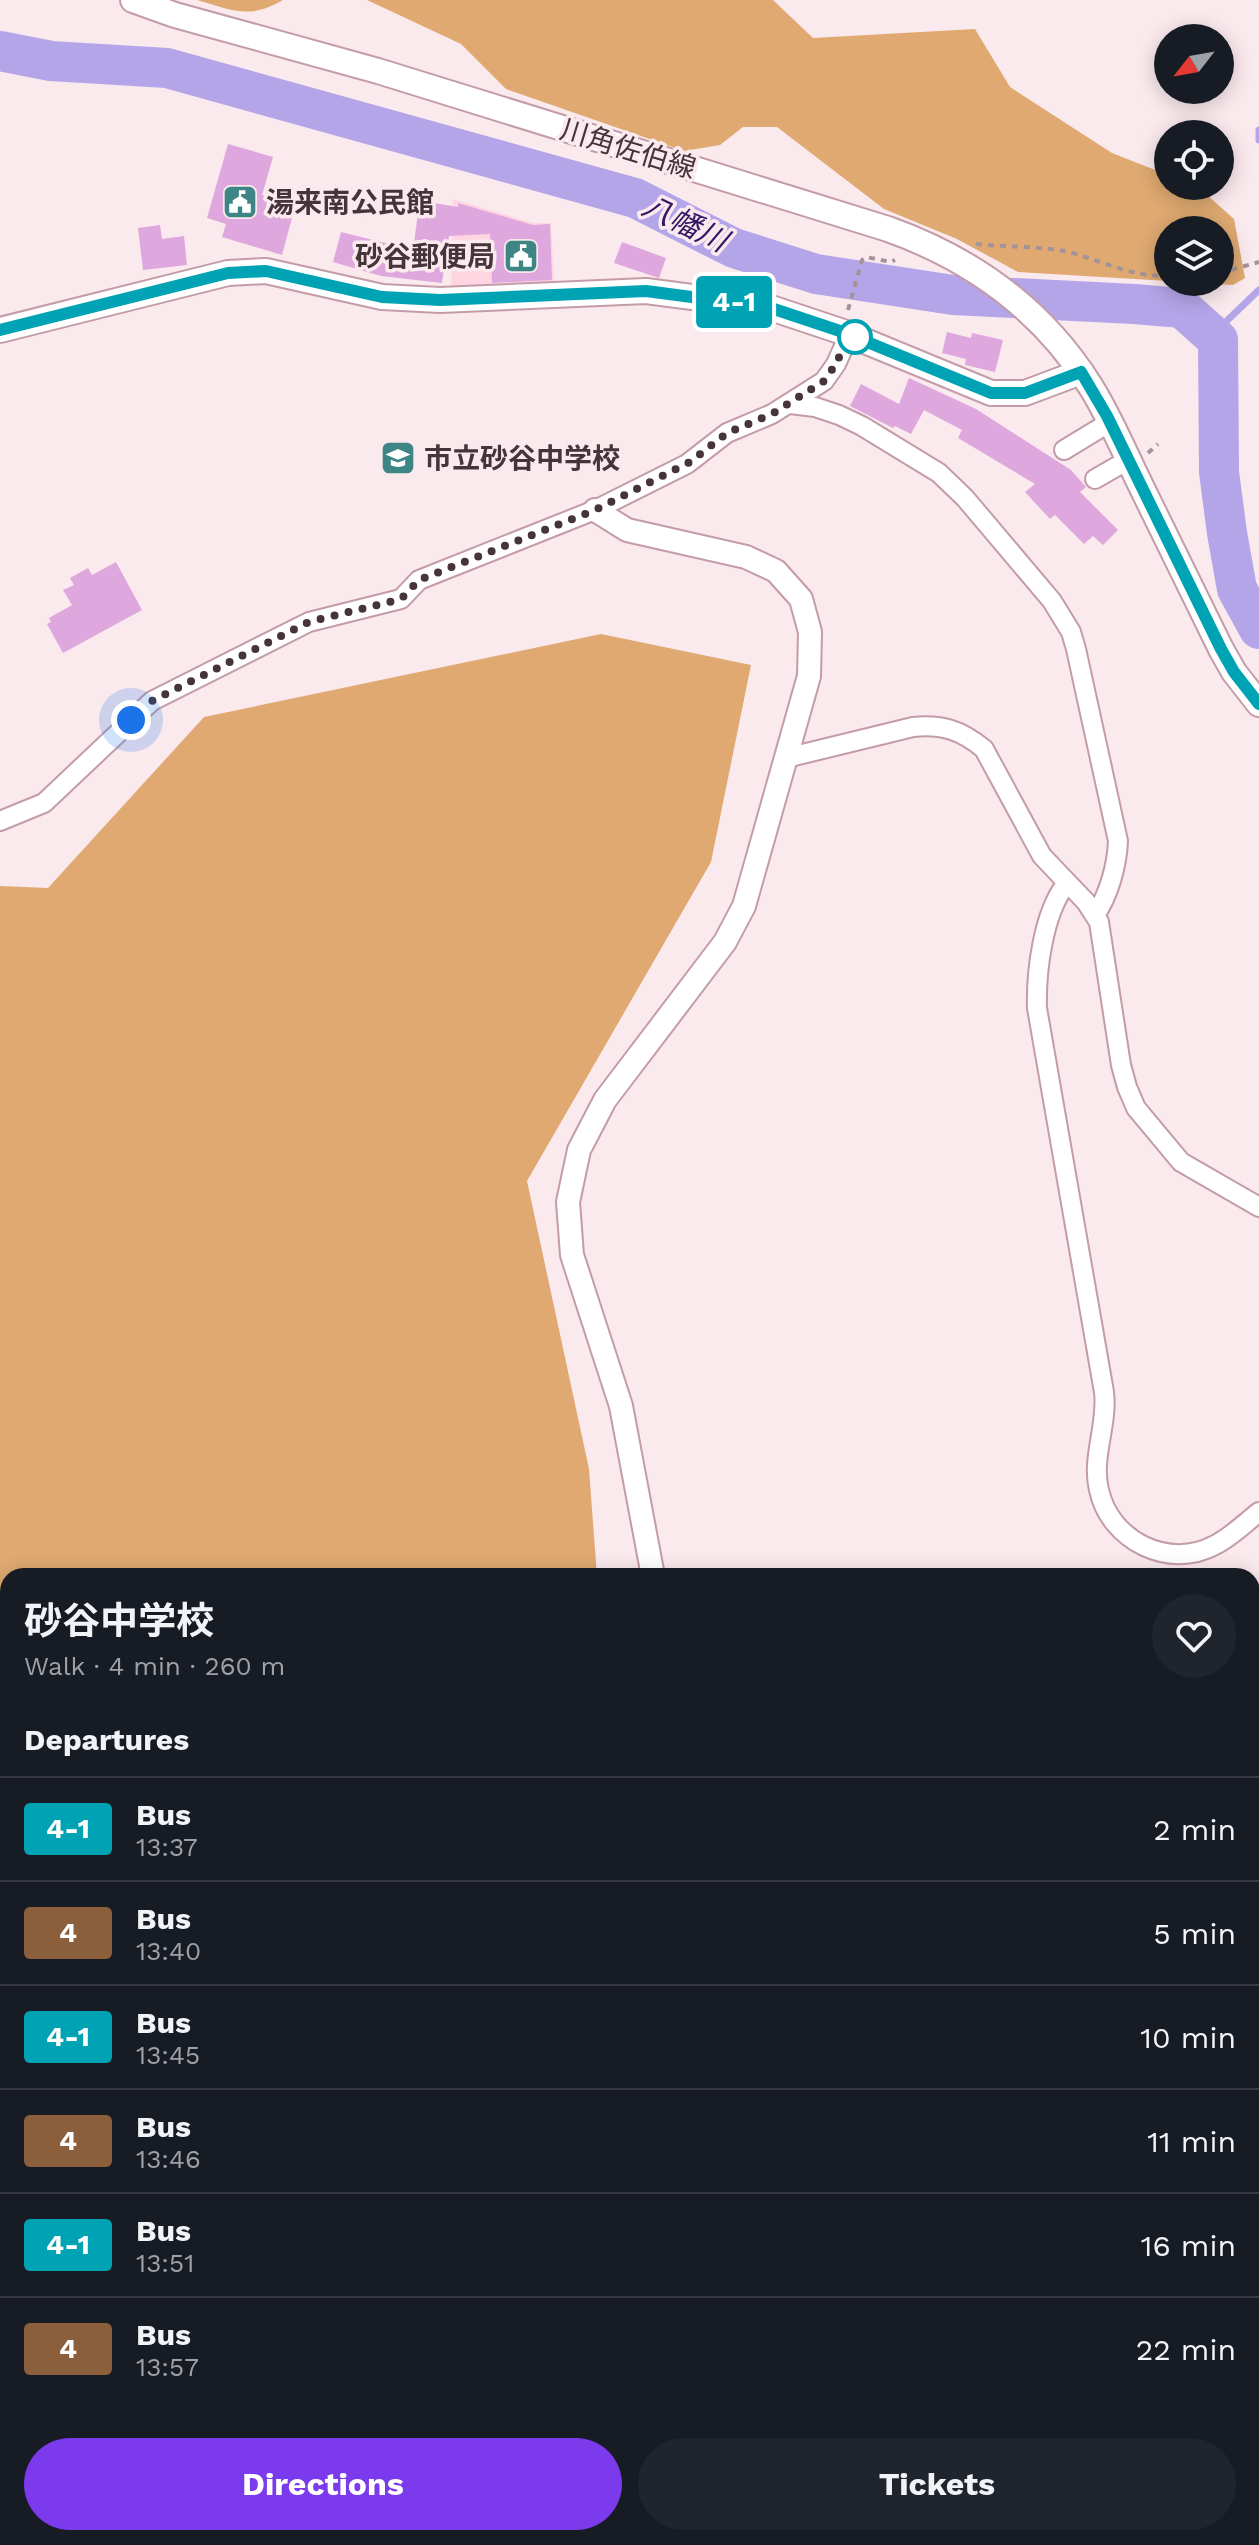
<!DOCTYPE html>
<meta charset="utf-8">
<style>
:root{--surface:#171b24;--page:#20242c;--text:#f1f3f6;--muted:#9ea1a6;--line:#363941;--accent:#7c3aed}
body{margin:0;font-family:"Work Sans","Noto Sans JP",sans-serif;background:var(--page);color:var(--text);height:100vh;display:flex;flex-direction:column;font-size:30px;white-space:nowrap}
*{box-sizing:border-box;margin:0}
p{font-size:26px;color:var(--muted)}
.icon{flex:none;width:44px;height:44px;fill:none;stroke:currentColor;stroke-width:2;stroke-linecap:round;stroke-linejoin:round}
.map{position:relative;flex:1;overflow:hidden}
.details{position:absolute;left:0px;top:1568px;width:1260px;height:978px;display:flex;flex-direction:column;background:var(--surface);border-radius:24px 24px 0 0;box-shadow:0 4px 20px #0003}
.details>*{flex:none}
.badge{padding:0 16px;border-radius:6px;font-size:28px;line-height:52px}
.needle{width:52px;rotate:239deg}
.buttons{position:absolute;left:1154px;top:24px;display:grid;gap:16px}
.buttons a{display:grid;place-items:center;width:80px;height:80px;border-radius:50%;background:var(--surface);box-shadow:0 4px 20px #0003;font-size:40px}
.you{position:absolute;width:40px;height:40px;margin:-20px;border:6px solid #fff;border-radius:50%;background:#1a73e8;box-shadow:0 0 0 12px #1a73e833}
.map>.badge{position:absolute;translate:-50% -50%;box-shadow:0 0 0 4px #fff}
h2{padding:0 24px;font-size:30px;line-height:72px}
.round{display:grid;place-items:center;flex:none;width:84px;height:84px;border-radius:42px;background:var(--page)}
.headline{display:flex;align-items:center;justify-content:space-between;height:136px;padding:0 24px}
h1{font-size:38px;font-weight:700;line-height:60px}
.action{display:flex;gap:16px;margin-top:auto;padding:16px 24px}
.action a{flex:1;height:92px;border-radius:48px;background:var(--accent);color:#fff;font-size:32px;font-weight:700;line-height:92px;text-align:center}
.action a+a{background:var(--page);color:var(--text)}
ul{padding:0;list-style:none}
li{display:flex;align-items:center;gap:24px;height:104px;padding:0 24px;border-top:2px solid var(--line)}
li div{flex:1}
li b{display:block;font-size:30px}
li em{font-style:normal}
li .badge{min-width:88px;font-weight:700;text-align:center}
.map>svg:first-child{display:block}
.built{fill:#fed5e0}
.forest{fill:#dfa971}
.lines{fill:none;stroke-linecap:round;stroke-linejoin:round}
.stream{stroke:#b4a5e9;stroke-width:7}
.river{stroke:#b4a5e9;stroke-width:40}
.building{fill:#dea7dd}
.minor-casing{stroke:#c49ca7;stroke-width:22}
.tertiary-casing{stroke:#c49ca7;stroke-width:26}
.secondary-casing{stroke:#c49ca7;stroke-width:28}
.path{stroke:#a49398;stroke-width:4;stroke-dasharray:6 6;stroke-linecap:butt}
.minor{stroke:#fff;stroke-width:18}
.tertiary{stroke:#fff;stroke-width:22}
.secondary{stroke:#fff;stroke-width:24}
.line-casing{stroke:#fff;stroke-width:18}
.line{stroke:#00a3b4;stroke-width:12}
.walk{stroke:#453439;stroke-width:8;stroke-dasharray:0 14.4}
.stop-dot{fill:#fff;stroke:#00a3b4;stroke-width:4}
.labels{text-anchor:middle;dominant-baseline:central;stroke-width:7;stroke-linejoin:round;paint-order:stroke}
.street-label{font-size:28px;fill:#453439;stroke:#fae9ed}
.poi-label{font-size:28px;font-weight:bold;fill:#453439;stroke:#fae9ed;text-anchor:start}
.water-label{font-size:30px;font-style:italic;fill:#341865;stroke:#fae9ed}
</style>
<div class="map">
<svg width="1259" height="2545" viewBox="0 0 1259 2545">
<rect width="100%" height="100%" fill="#fae9ed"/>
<!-- built -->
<polygon class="built" points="453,199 533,223 551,223 554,283 451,289"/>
<!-- forest -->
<g class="forest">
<path d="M197 0H283C248 20 233 10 197 0Z"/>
<polygon points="367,0 773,0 813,38 975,29 1010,87 1112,153 1168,175 1168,186 1198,187 1234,219 1245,278 1233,285 1184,282 1220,282 1220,230 1168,230 1168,281 1018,272 957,239 884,209 777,127 743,127 720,145 684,151 506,89 461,44"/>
<polygon points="601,634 751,665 711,862 527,1181 589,1469 597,1576 8,1576 8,2323 0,2314 0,886 48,888 204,717"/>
<polygon points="1259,1660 1259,2092 1252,2082 1252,1674"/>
</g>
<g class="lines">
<!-- stream -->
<g class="stream">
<polyline points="1259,130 1259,140"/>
<polyline points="1212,335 1259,290"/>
</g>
<!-- river -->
<polyline class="river" points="0,51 51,61 167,68 635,198 734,248 816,274 953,295 1134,304 1182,308 1218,340 1219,472 1227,533 1237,589 1259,629"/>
</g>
<!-- building -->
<g class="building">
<polygon points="228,144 273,157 262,195 269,197 266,206 293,214 282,255 222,237 226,224 207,218"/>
<polygon points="427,202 458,207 458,203 533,225 550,224 552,280 492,283 490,234 449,236 442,283 381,276 333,262 341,232 413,250 419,206 427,207"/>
<polygon points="160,225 162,239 184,236 187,265 143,270 138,228"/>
<polygon points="622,242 666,258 659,278 614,263"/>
<polygon points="947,332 971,338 972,333 1003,340 995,372 965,365 966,359 942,353"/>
<polygon points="909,378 976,409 1071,470 1086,487 1080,492 1118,530 1103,545 1093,536 1084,544 1055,515 1050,519 1025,492 1035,484 958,438 962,430 924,410 911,434 895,426 893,428 850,406 861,384 899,404"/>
<polygon points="116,562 142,610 63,653 47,624 51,622 49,618 72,605 63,590 74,585 70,578 88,568 92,575"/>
</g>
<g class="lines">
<!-- minor casing -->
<g class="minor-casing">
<g id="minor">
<path d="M790 404 815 407 839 415 862 426 939 473 965 498 1052 601 1071 632 1076 649 1118 841C1117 865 1109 895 1095 915"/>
<polyline points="1064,450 1110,422"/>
<polyline points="1095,479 1128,460"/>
<path d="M786 758 913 727C942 724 961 730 984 749L1042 856 1086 902 1099 922 1121 1065 1127 1087 1136 1108 1181 1162 1259 1207"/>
<polyline points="0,821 44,803 152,701 309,622 401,599 419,580 595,510 687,464 727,433 772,414 824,381 836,364 849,335"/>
<path d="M1066 884C1043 914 1036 971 1037 1008L1104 1392C1108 1425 1091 1458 1099 1490 1110 1541 1169 1570 1215 1545 1231 1537 1245 1523 1259 1512"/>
<polyline points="689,2538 712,2545"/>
<polyline points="604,2545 658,2538"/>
</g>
</g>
<!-- tertiary casing -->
<g class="tertiary-casing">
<g id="tertiary">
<polyline points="595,510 627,530 746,557 776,571 801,599 810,632 809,676 744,906 725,942 605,1100 579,1150 568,1202 572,1255 621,1406 653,1576"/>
<polyline points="814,2545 817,2538"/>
</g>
</g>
<!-- secondary casing -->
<g class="secondary-casing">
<g id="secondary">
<path d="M133 0 175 15 378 71 888 229C972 259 1043 310 1091 387 1111 419 1126 456 1143 490 1169 543 1195 596 1221 649L1234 672 1259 704"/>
<polyline points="0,330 228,273 266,271 382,297 440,300 646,291 768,307 843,332 991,393 1025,393 1081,372"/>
</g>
</g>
<!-- path -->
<g class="path">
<path d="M976 244C1005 247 1035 246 1064 251 1097 258 1133 279 1168 275"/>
<polyline points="1220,273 1259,262"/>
<polyline points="848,310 862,260 866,257 891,262 895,260"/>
<polyline points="1148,453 1158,444"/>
</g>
<!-- minor -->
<use href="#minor" class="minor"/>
<!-- tertiary -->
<use href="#tertiary" class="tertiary"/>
<!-- secondary -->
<use href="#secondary" class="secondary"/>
</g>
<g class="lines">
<!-- line casing -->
<g class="line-casing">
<polyline id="line" points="0,330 228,273 266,271 382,297 440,300 646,291 768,307 843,332 991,393 1025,393 1081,372 1107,416 1221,649 1234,672 1259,704"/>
</g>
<!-- line -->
<use href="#line" class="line"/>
<!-- walk -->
<polyline class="walk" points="131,720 152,701 309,622 401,599 419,580 595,510 690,462 727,433 772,414 824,381 836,364 849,335 855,337"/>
</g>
<!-- icons -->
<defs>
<g id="civic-square" transform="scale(1.8)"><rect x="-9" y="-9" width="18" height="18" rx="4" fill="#3d8685" stroke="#fae9ed"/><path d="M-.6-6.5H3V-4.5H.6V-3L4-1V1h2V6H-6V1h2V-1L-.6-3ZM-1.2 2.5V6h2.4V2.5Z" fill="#fff"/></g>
<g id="school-square" transform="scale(1.8)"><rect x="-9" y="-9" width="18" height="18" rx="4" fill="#3d8685" stroke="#fae9ed"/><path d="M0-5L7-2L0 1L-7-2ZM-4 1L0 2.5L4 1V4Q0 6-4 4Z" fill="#fff"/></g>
</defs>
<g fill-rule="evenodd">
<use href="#civic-square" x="240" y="202"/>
<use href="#civic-square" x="521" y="256"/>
<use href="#school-square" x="398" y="458"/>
</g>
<!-- markers -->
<circle class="stop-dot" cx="855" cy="337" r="16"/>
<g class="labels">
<!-- street labels -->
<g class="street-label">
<text transform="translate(628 149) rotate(17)">川角佐伯線</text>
</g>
<!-- poi labels -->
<g class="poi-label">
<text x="266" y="202">湯来南公民館</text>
<text x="495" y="256" text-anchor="end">砂谷郵便局</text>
<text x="424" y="458">市立砂谷中学校</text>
</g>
<!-- water labels -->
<g class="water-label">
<text transform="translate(685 223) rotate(26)">八幡川</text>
</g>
</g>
</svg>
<div class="buttons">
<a><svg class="needle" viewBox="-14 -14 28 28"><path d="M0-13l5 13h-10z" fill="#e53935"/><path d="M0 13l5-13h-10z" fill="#9ea1a6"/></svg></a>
<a><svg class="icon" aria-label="locate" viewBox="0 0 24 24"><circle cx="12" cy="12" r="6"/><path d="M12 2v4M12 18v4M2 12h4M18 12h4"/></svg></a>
<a><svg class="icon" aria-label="layers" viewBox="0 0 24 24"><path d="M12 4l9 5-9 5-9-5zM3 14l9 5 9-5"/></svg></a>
</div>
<div class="you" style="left:131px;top:720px"></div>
<b class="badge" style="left:734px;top:302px;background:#00a3b4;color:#fff">4-1</b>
<section class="details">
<div class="headline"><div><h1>砂谷中学校</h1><p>Walk · 4 min · 260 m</p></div><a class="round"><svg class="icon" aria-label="heart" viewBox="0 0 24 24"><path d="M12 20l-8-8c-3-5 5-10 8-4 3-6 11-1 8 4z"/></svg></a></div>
<h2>Departures</h2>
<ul>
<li><span class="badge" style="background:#00a3b4;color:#fff">4-1</span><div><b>Bus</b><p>13:37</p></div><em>2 min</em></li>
<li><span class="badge" style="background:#8b5e3c;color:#fff">4</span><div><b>Bus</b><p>13:40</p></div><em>5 min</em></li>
<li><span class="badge" style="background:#00a3b4;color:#fff">4-1</span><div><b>Bus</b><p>13:45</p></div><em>10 min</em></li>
<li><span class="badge" style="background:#8b5e3c;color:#fff">4</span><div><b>Bus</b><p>13:46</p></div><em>11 min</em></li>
<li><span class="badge" style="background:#00a3b4;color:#fff">4-1</span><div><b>Bus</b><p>13:51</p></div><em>16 min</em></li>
<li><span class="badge" style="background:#8b5e3c;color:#fff">4</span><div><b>Bus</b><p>13:57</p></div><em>22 min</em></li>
</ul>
<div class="action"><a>Directions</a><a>Tickets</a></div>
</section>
</div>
